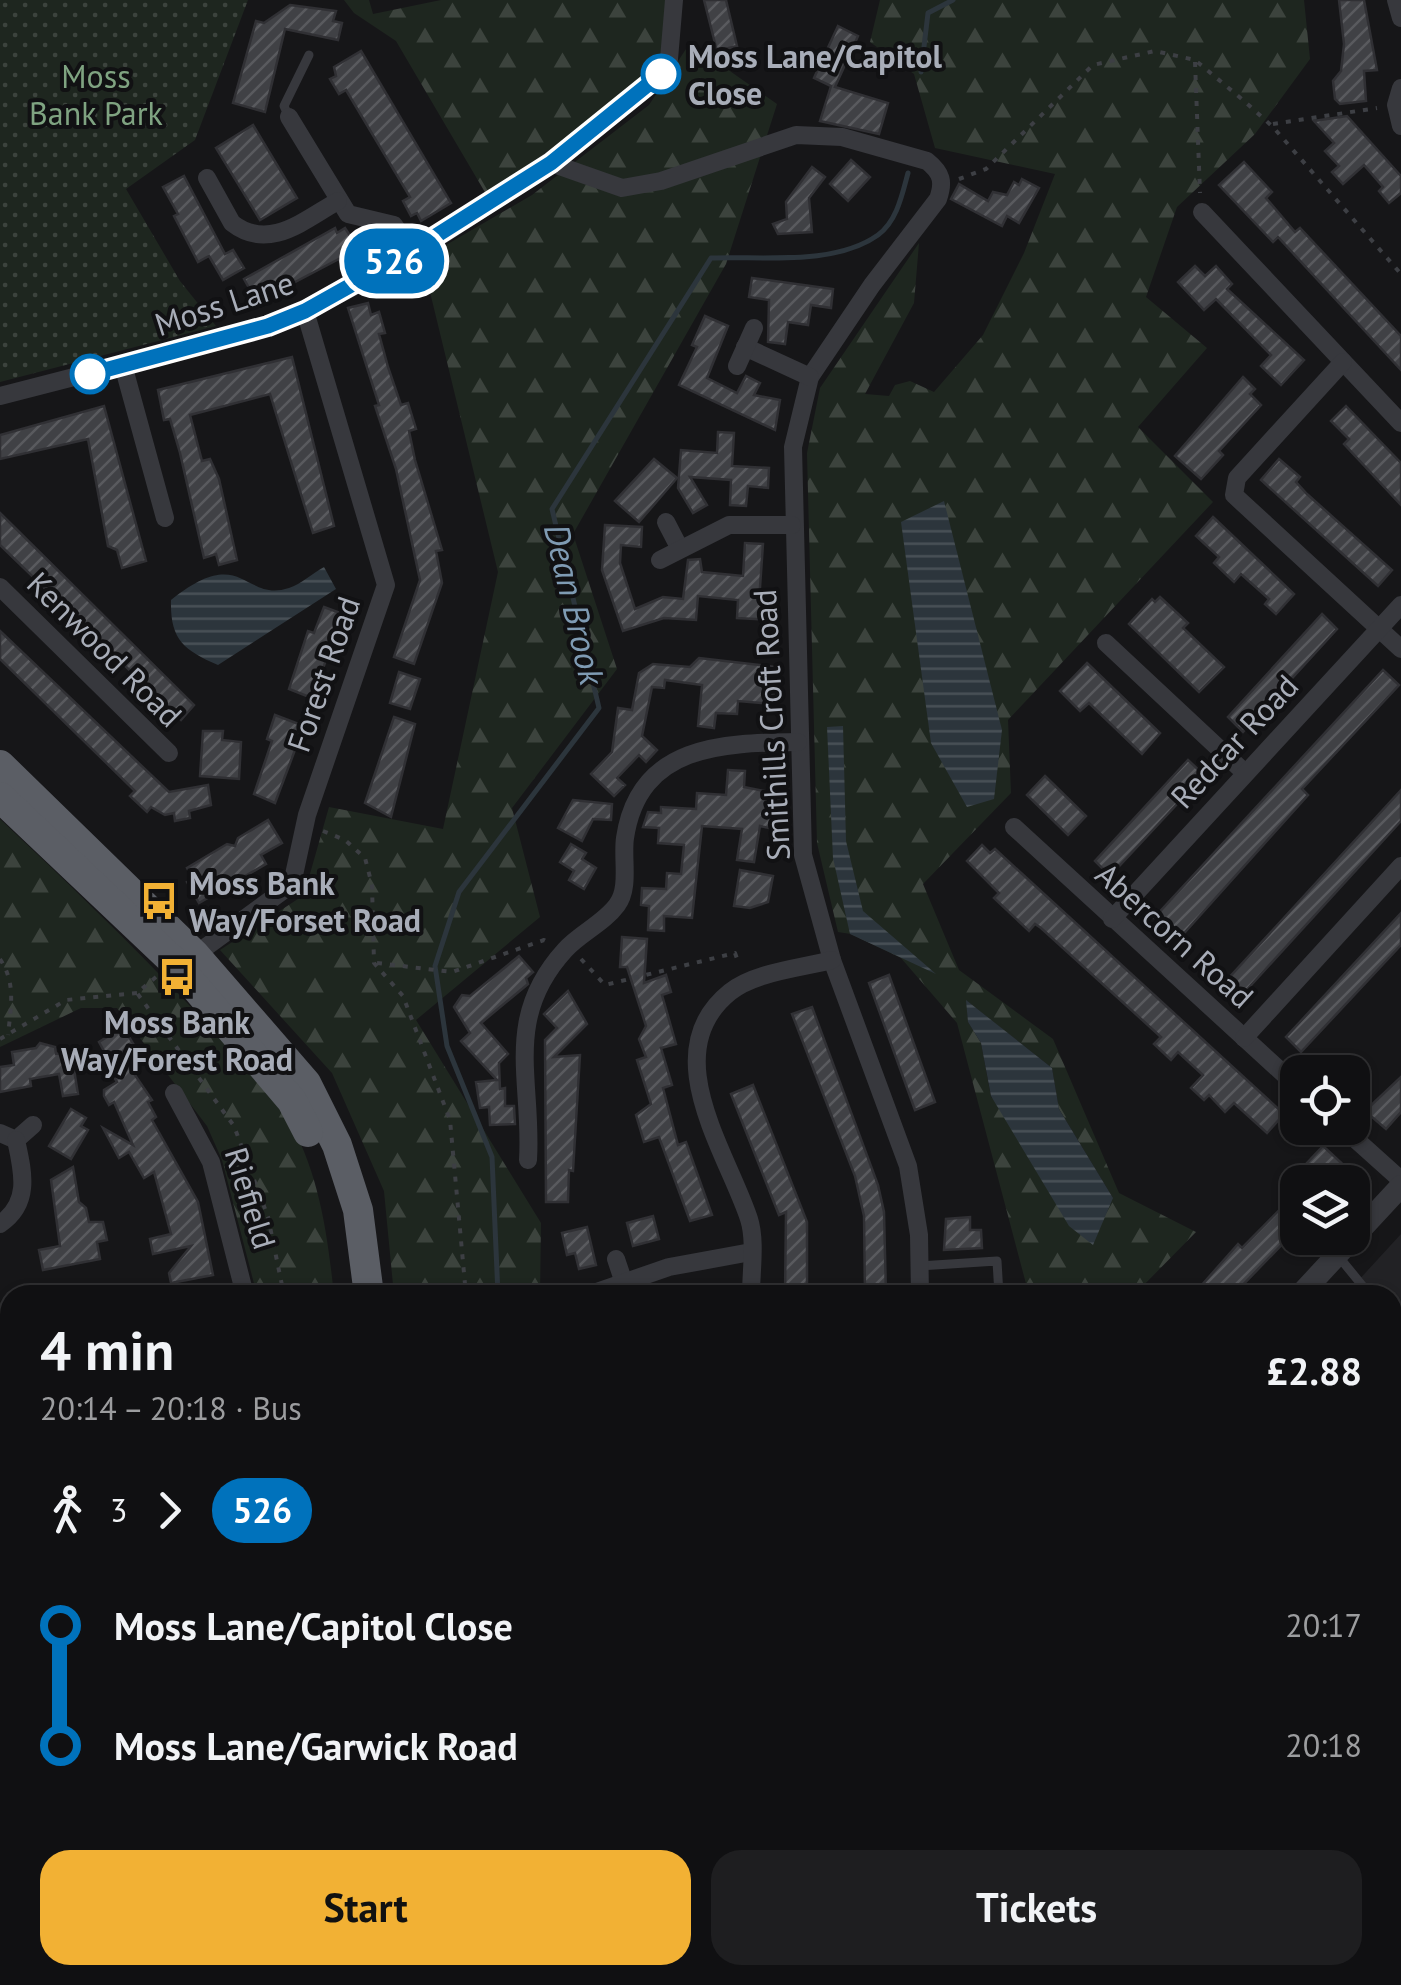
<!DOCTYPE html>
<meta charset="utf-8">
<style>
:root{--surface:#101012;--page:#1e1e20;--text:#f1f3f6;--muted:#9c9d9f;--line:#303032;--accent:#f2b134}
body{margin:0;font-family:"PT Sans",sans-serif;background:var(--page);color:var(--text);height:100vh;display:flex;flex-direction:column;font-size:38px;white-space:nowrap}
*{box-sizing:border-box;margin:0}
p{font-size:32px;color:var(--muted)}
.icon{flex:none;width:55px;height:55px;fill:none;stroke:currentColor;stroke-width:2;stroke-linecap:round;stroke-linejoin:round}
.map{position:relative;flex:1;overflow:hidden}
.details{position:absolute;left:0px;top:1285px;width:1402px;height:700px;display:flex;flex-direction:column;background:var(--surface);border-radius:30px 30px 0 0;box-shadow:0 2px 8px #0004,0 0 0 2px var(--line)}
.details>*{flex:none}
.badge{padding:0 20px;border-radius:32px;font-size:35px;line-height:65px}
.fabs{position:absolute;left:1280px;top:1055px;display:grid;gap:20px}
.fabs a{display:grid;place-items:center;width:90px;height:90px;border-radius:20px;background:var(--surface);box-shadow:0 2px 8px #0004,0 0 0 2px var(--line);font-size:50px}
.map>.badge{position:absolute;translate:-50% -50%;box-shadow:0 0 0 5px #fff}
.legs{display:flex;align-items:center;gap:15px;height:110px;padding:0 40px;font-size:32px}
.legs p{margin-inline-start:auto}
.headline{display:flex;align-items:center;justify-content:space-between;height:170px;padding:0 40px}
h1{font-size:55px;font-weight:800;line-height:75px}
.button{display:flex;gap:20px;margin-top:auto;padding:20px 40px}
.button a{flex:1;height:115px;border-radius:30px;background:var(--accent);color:#111;font-size:40px;font-weight:800;line-height:115px;text-align:center}
.button a+a{background:var(--page);color:var(--text)}
ul{padding:0 40px;list-style:none}
li{display:flex;align-items:center;gap:35px;height:120px;font-size:38px}
li i{display:grid;place-items:center;width:15px;height:100%;margin:0 12px;background:currentColor}
li i::after{content:'';width:25px;height:25px;margin:-12px;border:8px solid;border-radius:50%;background:var(--surface)}
li p{margin-inline-start:auto}
li:first-child i{background:linear-gradient(#0000 50%,currentColor 0)}
li:last-child i{background:linear-gradient(currentColor 50%,#0000 0)}
.map>svg:first-child{display:block}
.built{fill:#222225}
.green{fill:url(#green-dots)}
.forest{fill:url(#forest-firs);fill-rule:evenodd}
.water{fill:url(#water-rules)}
.lines{fill:none;stroke-linecap:round;stroke-linejoin:round}
.stream{stroke:#2c353c;stroke-width:5}
.building{fill:url(#building-hatch);stroke:#303034;stroke-width:2.5}
.path{stroke:#3d3f44;stroke-width:4;stroke-dasharray:5 8;stroke-linecap:butt}
.service{stroke:#37383d;stroke-width:9}
.minor{stroke:#37383d;stroke-width:18}
.tertiary{stroke:#37383d;stroke-width:22}
.trunk{stroke:#5b5e65;stroke-width:30}
.line-1-casing{stroke:#fff;stroke-width:22}
.line-1{stroke:#0072bc;stroke-width:15}
.stop-1-dot{fill:#fff;stroke:#0072bc;stroke-width:5}
.labels{text-anchor:middle;dominant-baseline:central;stroke-width:8;stroke-linejoin:round;paint-order:stroke}
.stop-label{font-size:32px;font-weight:bold;fill:#a8adb8;stroke:#111113;text-anchor:start}
.park-label{font-size:32px;fill:#7fa381;stroke:#111113}
.street-label{font-size:32px;fill:#a8adb8;stroke:#111113}
.poi-label{font-size:32px;font-weight:bold;fill:#a8adb8;stroke:#111113;text-anchor:start}
.water-label{font-size:35px;font-style:italic;fill:#7f9bb3;stroke:#111113}
</style>
<div class="map">
<svg width="1401" height="1985" viewBox="0 0 1401 1985">
<defs>
<pattern id="green-dots" width="8" height="8" patternUnits="userSpaceOnUse" patternTransform="scale(2.5)"><rect width="8" height="8" fill="#1e261f"/><path d="M2 2h.1M6 6h.1" fill="none" stroke="#3c433d" stroke-width="1.8" stroke-linecap="round"/></pattern>
<pattern id="forest-firs" width="22" height="20" patternUnits="userSpaceOnUse" patternTransform="scale(2.5)"><rect width="22" height="20" fill="#1e261f"/><path d="M5 1l3.5 6h-7zM16 11l3.5 6h-7z" fill="#3c433d"/></pattern>
<pattern id="water-rules" width="6" height="5" patternUnits="userSpaceOnUse" patternTransform="scale(2.5)"><rect width="6" height="5" fill="#2c353c"/><path d="M0 2.5h6" fill="none" stroke="#485056"/></pattern>
<pattern id="building-hatch" width="6" height="6" patternUnits="userSpaceOnUse" patternTransform="scale(2.5)"><rect width="6" height="6" fill="#404145"/><path d="M-1 1l2-2M0 6l6-6M5 7l2-2" fill="none" stroke="#595a5e"/></pattern>
</defs>
<rect width="100%" height="100%" fill="#161618"/>
<!-- built -->
<polygon class="built" points="1401,1234 1401,1985 1036,1985 1028,1975 1392,1975 1392,1295 1345,1295"/>
<!-- green -->
<polygon class="green" points="0,0 248,0 195,140 126,189 180,281 216,326 0,382"/>
<!-- forest -->
<g class="forest">
<polygon points="344,0 369,0 373,14 441,0 674,0 669,59 551,163 486,194 396,41 354,13"/>
<path d="M880 0H1304L1310 59 1255 134 1177 207 1146 297 1207 348 1138 427 1213 502 1008 720 1011 793 923 884 959 970 1053 1039 1119 1193 1196 1232 1134 1295H1029L957 1023 901 958 851 934 838 932 817 843 807 453 820 388 919 243 914 303 865 394 889 396 895 385 910 381 934 392 983 335 1024 253 1055 174 935 148 914 74 870 42ZM967 1001 1052 1068 1059 1109 1113 1198 991 1097 981 1043 968 1022Z"/>
<polygon points="690,43 777,104 726,264 573,534 617,669 512,808 540,917 416,1020 541,1223 540,1295 394,1295 384,1191 332,1073 220,950 304,895 329,807 443,829 498,572 422,259 532,195 649,105"/>
<path d="M0 819C65 880 128 941 189 1005 222 1039 260 1074 285 1114 319 1169 327 1232 334 1295H257L222 1160 207 1126 117 1008H81L0 1047Z"/>
<polygon points="95,1975 370,1975 371,1985 94,1985"/>
<polygon points="443,1975 579,1975 574,1985 445,1985"/>
<polygon points="845,1975 1028,1975 1036,1985 844,1985"/>
</g>
<!-- water -->
<g class="water">
<polygon points="944,501 1002,730 994,799 967,807 931,743 901,522"/>
<path d="M324 567 336 589 218 665C183 650 170 639 171 600 243 542 243 603 289 588 301 584 313 573 324 567Z"/>
<polygon points="843,726 846,841 863,911 936,974 850,934 833,858 827,727"/>
<polygon points="966,1000 1052,1068 1059,1109 1113,1198 1093,1245 1069,1226 991,1096 981,1043 968,1022"/>
</g>
<g class="lines">
<!-- stream -->
<g class="stream">
<polyline points="921,72 928,13 953,0"/>
<path d="M498 1295 492 1157 447 1046 435 966 459 892 599 708 552 509 711 258C761 256 835 266 878 235 897 221 902 195 908 173"/>
<polyline points="859,1985 860,1975"/>
</g>
</g>
<!-- building -->
<g class="building">
<polygon points="704,0 726,0 737,46 717,51"/>
<polygon points="1339,0 1364,0 1377,70 1364,71 1366,101 1340,104 1335,99 1333,81 1341,71 1344,44"/>
<polygon points="290,5 336,11 333,21 342,23 338,40 285,29 265,112 233,103 256,21 264,23"/>
<polygon points="838,26 858,36 835,87 888,103 879,134 820,121 831,86 814,78"/>
<polygon points="361,51 451,203 421,221 417,213 411,216 403,201 410,197 346,90 339,94 330,79 336,76 334,67"/>
<polygon points="1347,116 1401,176 1401,193 1389,203 1379,191 1383,187 1364,165 1343,184 1332,172 1339,166 1325,151 1334,143 1314,121"/>
<polygon points="253,125 297,198 260,220 216,148"/>
<polygon points="851,160 870,177 848,201 830,184"/>
<polygon points="1244,162 1272,192 1266,198 1295,232 1300,228 1401,336 1401,370 1278,237 1273,242 1219,185"/>
<polygon points="812,167 825,177 809,198 812,232 778,234 773,224 787,219 786,202"/>
<polygon points="184,176 225,254 233,250 244,268 223,280 209,256 198,262 174,216 178,214 163,187"/>
<polygon points="1022,179 1039,188 1019,223 1007,216 1002,226 951,199 959,184 988,201 993,192 1007,195 1014,182 1019,185"/>
<polygon points="335,228 337,233 345,228 358,248 377,237 386,251 366,263 359,252 341,263 339,259 257,302 244,279"/>
<polygon points="1195,266 1205,276 1216,266 1232,284 1227,289 1304,360 1281,385 1261,366 1271,355 1216,299 1204,310 1178,282"/>
<polygon points="752,278 833,289 831,308 811,305 808,325 788,322 785,344 768,342 769,300 749,297"/>
<polygon points="368,303 371,315 379,312 385,333 379,334 388,367 401,405 408,403 416,429 409,431 415,460 442,550 436,551 442,583 414,664 394,657 420,580 396,469 375,406 379,405 348,308"/>
<polygon points="705,316 728,326 707,378 737,393 746,376 760,383 754,395 780,400 775,430 679,385 697,347 692,345"/>
<polygon points="292,357 334,526 313,533 270,394 190,415 202,461 210,459 219,479 237,560 219,565 216,554 204,558 180,453 170,419 164,420 158,390"/>
<polygon points="1243,377 1255,389 1250,394 1261,405 1219,451 1223,455 1201,479 1175,456"/>
<polygon points="104,406 146,561 122,568 117,550 108,546 88,439 0,459 0,435"/>
<polygon points="1346,406 1401,463 1401,505 1344,444 1349,439 1331,421"/>
<polygon points="718,432 734,433 732,466 769,468 768,488 748,486 746,506 730,505 731,480 690,477 707,505 693,513 678,488 681,450 717,453"/>
<polygon points="654,459 677,478 639,522 615,501"/>
<polygon points="1279,459 1300,477 1296,482 1307,494 1392,570 1378,586 1261,480"/>
<polygon points="0,513 194,705 181,720 0,545"/>
<polygon points="1213,517 1294,594 1276,614 1265,604 1269,599 1241,574 1234,582 1214,563 1219,557 1196,536"/>
<polygon points="605,525 642,527 641,547 621,545 620,563 635,609 663,597 683,599 688,560 700,559 702,572 743,576 745,543 763,544 759,602 777,604 776,620 737,618 738,600 698,596 696,620 664,618 623,631 602,570"/>
<polygon points="1160,597 1188,623 1183,628 1224,667 1199,692 1129,624 1152,599 1155,602"/>
<polygon points="324,607 343,614 312,698 289,689 308,631 314,633"/>
<polygon points="1322,614 1337,629 1243,732 1228,717"/>
<polygon points="0,631 169,792 208,785 211,805 189,811 190,818 175,821 174,813 165,815 151,807 147,812 130,796 135,791 0,659"/>
<polygon points="699,658 776,667 773,704 738,701 737,714 716,713 714,728 698,726 702,685 665,680 664,688 652,687 642,736 657,750 646,762 639,755 617,778 625,785 614,796 591,774 612,752 618,708 632,710 639,673 653,664 690,667"/>
<polygon points="1087,663 1160,733 1142,754 1089,703 1080,711 1060,691"/>
<polygon points="1383,670 1399,685 1302,789 1308,795 1178,940 1154,918"/>
<polygon points="399,672 420,679 410,709 390,703"/>
<polygon points="275,715 304,726 275,803 254,794 272,741 267,739"/>
<polygon points="394,717 415,724 391,817 365,803"/>
<polygon points="203,731 223,731 222,740 241,742 239,779 200,776"/>
<polygon points="1188,760 1204,775 1110,876 1095,861"/>
<polygon points="728,770 745,771 744,787 774,793 784,803 780,821 776,820 774,829 760,826 754,862 737,860 742,829 702,826 692,918 664,916 664,931 648,930 649,906 641,905 642,888 666,889 667,873 681,874 684,845 658,843 659,828 643,827 648,812 661,813 661,807 696,809 697,793 726,795"/>
<polygon points="1045,776 1086,816 1068,835 1027,795"/>
<polygon points="1401,790 1401,821 1242,995 1226,981"/>
<polygon points="573,800 612,804 611,820 593,819 582,841 558,828"/>
<polygon points="268,820 282,843 261,855 266,864 199,903 187,882 193,879 187,868 227,844 235,846 238,838"/>
<polygon points="571,844 586,853 582,859 596,868 584,889 569,880 574,871 560,862"/>
<polygon points="982,845 990,853 995,849 1284,1114 1267,1133 1234,1103 1225,1112 1209,1095 1204,1100 1191,1088 1203,1075 1178,1052 1171,1060 1154,1044 1161,1037 1041,928 1035,924 1029,931 994,898 999,893 967,861"/>
<polygon points="740,870 773,876 768,902 750,908 734,906"/>
<polygon points="1401,913 1401,945 1301,1052 1286,1037"/>
<polygon points="622,937 647,939 644,983 666,975 671,992 662,995 676,1044 661,1048 672,1085 663,1088 678,1145 686,1142 712,1215 690,1221 659,1137 644,1142 636,1115 651,1104 637,1060 646,1057 639,1039 646,1026 627,967 620,967"/>
<polygon points="519,956 533,972 526,978 528,984 481,1023 508,1054 499,1063 500,1089 505,1088 505,1106 514,1106 515,1124 490,1125 489,1107 480,1108 476,1082 497,1080 461,1041 470,1033 454,1007 462,995 470,996"/>
<polygon points="889,975 935,1102 915,1110 869,983"/>
<polygon points="568,991 587,1024 554,1057 580,1055 573,1171 569,1170 568,1202 546,1202 545,1040 557,1028 544,1014"/>
<polygon points="812,1007 878,1185 884,1212 886,1295 865,1295 864,1216 855,1176 792,1014"/>
<polygon points="123,1027 134,1045 109,1060 99,1042"/>
<polygon points="40,1043 55,1047 56,1054 71,1051 78,1094 63,1096 59,1074 30,1079 31,1086 0,1092 0,1067 14,1065 12,1052 36,1048"/>
<polygon points="122,1056 152,1100 148,1102 156,1117 152,1120 198,1202 213,1275 171,1283 169,1273 191,1246 153,1254 150,1239 171,1234 154,1172 144,1178 129,1152 119,1158 103,1128 133,1145 114,1102 109,1105 104,1096 104,1090 117,1082 107,1065"/>
<polygon points="1401,1077 1401,1112 1386,1129 1365,1111"/>
<polygon points="753,1085 807,1222 807,1295 785,1295 786,1212 779,1215 731,1094"/>
<polygon points="71,1109 86,1118 81,1126 88,1130 71,1159 49,1146"/>
<polygon points="1323,1146 1349,1170 1338,1182 1306,1182 1316,1172 1307,1163"/>
<polygon points="73,1167 79,1202 86,1208 89,1222 103,1222 107,1240 97,1242 100,1259 43,1270 39,1250 60,1246 51,1180"/>
<polygon points="1298,1191 1298,1228 1233,1295 1193,1295 1238,1244 1242,1248"/>
<polygon points="653,1216 659,1239 633,1246 627,1223"/>
<polygon points="970,1217 970,1230 981,1230 982,1248 944,1250 946,1219"/>
<polygon points="587,1227 596,1265 579,1269 575,1253 567,1255 562,1233"/>
</g>
<g class="lines">
<!-- path -->
<g class="path">
<polyline points="1195,62 1200,193"/>
<polyline points="1273,124 1377,108"/>
<polyline points="959,179 986,169 1093,65 1155,51 1195,60 1243,100 1273,127 1401,274"/>
<polyline points="323,831 345,840 365,858 372,885 374,963 403,996 450,1120 466,1295"/>
<path d="M0 959C16 983 11 1006 8 1035"/>
<polyline points="581,959 605,985 735,953 739,964"/>
<polyline points="377,963 452,972 544,940 551,944"/>
<polyline points="156,977 137,993 234,1126 268,1217 284,1295"/>
<polyline points="0,1039 66,1000 137,993"/>
<polyline points="136,1985 142,1975"/>
</g>
<!-- service -->
<g class="service">
<polyline points="289,117 284,106 309,55"/>
<polyline points="1339,1257 1370,1295"/>
<polyline points="919,1266 997,1261 999,1295"/>
<polyline points="1392,1324 1401,1334"/>
<polyline points="1392,1375 1401,1369"/>
<polyline points="1144,1975 1151,1985"/>
</g>
<!-- minor -->
<g class="minor">
<polyline points="1396,0 1401,18"/>
<polyline points="1401,88 1396,105 1401,126"/>
<polyline points="289,117 348,214 394,225 412,251"/>
<path d="M551 163 622 188 661 181 796 135 842 137 927 161C942 173 944 182 938 199L872 285 810 377 793 447 803 855 832 960 908 1166 919 1235 920 1295"/>
<path d="M207 178 232 223C269 252 304 220 338 201"/>
<polyline points="1202,212 1401,423"/>
<polyline points="745,347 810,377"/>
<polyline points="1343,362 1237,478 1234,495 1401,649"/>
<polyline points="123,365 165,518"/>
<polyline points="737,366 754,328"/>
<path d="M0 396 268 327C411 268 541 171 661 75L669 59 674 0"/>
<polyline points="666,522 680,549"/>
<polyline points="660,560 729,525 792,525"/>
<polyline points="0,587 169,753"/>
<polyline points="1106,643 1244,772"/>
<polyline points="1014,827 1298,1087"/>
<polyline points="1112,919 1401,605"/>
<polyline points="195,955 292,884 307,815 386,585 305,311"/>
<polyline points="1244,1038 1401,866"/>
<polyline points="174,1093 211,1162 245,1295"/>
<polyline points="1343,1128 1401,1180"/>
<polyline points="0,1133 16,1140 33,1125"/>
<path d="M528 1160C533 1081 502 1019 565 950 579 934 604 923 617 905 630 888 622 859 625 838 639 744 723 743 798 742"/>
<path d="M0 1224C31 1203 23 1172 16 1140"/>
<polyline points="616,1259 624,1283"/>
<polyline points="588,1295 669,1267 751,1252"/>
<path d="M751 1295C751 1271 756 1241 749 1219 727 1152 655 1052 730 992 755 972 801 968 832 960"/>
<polyline points="0,1405 10,1411"/>
</g>
<!-- tertiary -->
<g class="tertiary">
<polyline points="1300,1295 1401,1186"/>
<polyline points="592,1985 598,1975"/>
</g>
<!-- trunk -->
<g class="trunk">
<polyline points="0,765 195,955 306,1083 337,1145 358,1210 369,1295"/>
<polyline points="0,797 174,962 292,1101 308,1132"/>
<polyline points="387,1975 388,1985"/>
<polyline points="416,1975 418,1985"/>
</g>
</g>
<g class="lines">
<!-- line-1 casing -->
<g class="line-1-casing">
<polyline id="line-1" points="90,374 268,326 305,311 412,251 551,163 661,74"/>
</g>
<!-- line-1 -->
<use href="#line-1" class="line-1"/>
</g>
<!-- icons -->
<defs>
<g id="bus-bare" transform="scale(3)"><path d="M-5-6H5V4H4V6H2V4H-2V6H-4V4H-5ZM-3.5-4V0h7V-4ZM-3.5 1.2v1.5H-2V1.2ZM2 1.2v1.5H3.5V1.2Z" fill="#f2b134" stroke="#111113" stroke-width="2.5" paint-order="stroke"/></g>
</defs>
<g fill-rule="evenodd">
<use href="#bus-bare" x="159" y="901"/>
<use href="#bus-bare" x="177" y="977"/>
</g>
<!-- markers -->
<g class="stop-1-dot">
<circle cx="661" cy="74" r="18"/>
<circle cx="90" cy="374" r="18"/>
</g>
<g class="labels">
<!-- stop labels -->
<g class="stop-label">
<text x="688" y="56">Moss Lane/Capitol<tspan x="688" dy="37">Close</tspan></text>
</g>
<!-- park labels -->
<g class="park-label">
<text x="96" y="76">Moss<tspan x="96" dy="37">Bank Park</tspan></text>
</g>
<!-- street labels -->
<g class="street-label">
<text transform="translate(224 303) rotate(-18)">Moss Lane</text>
<text transform="translate(105 649) rotate(45)">Kenwood Road</text>
<text transform="translate(323 674) rotate(-71)">Forest Road</text>
<text transform="translate(771 725) rotate(-93)">Smithills Croft Road</text>
<text transform="translate(1234 741) rotate(-47)">Redcar Road</text>
<text transform="translate(1175 935) rotate(42)">Abercorn Road</text>
<text transform="translate(251 1198) rotate(73)">Riefield</text>
</g>
<!-- poi labels -->
<g class="poi-label">
<text x="189" y="883">Moss Bank<tspan x="189" dy="37">Way/Forset Road</tspan></text>
<text x="177" y="1022" text-anchor="middle">Moss Bank<tspan x="177" dy="37">Way/Forest Road</tspan></text>
</g>
<!-- water labels -->
<g class="water-label">
<text transform="translate(575 604) rotate(77)">Dean Brook</text>
</g>
</g>
</svg>
<div class="fabs">
<a><svg class="icon" aria-label="locate" viewBox="0 0 24 24"><circle cx="12" cy="12" r="6"/><path d="M12 2v4M12 18v4M2 12h4M18 12h4"/></svg></a>
<a><svg class="icon" aria-label="layers" viewBox="0 0 24 24"><path d="M12 4l9 5-9 5-9-5zM3 14l9 5 9-5"/></svg></a>
</div>
<b class="badge" style="left:394px;top:261px;background:#0072bc;color:#fff">526</b>
<section class="details">
<div class="headline"><div><h1>4 min</h1><p>20:14 – 20:18 · Bus</p></div><b>£2.88</b></div>
<div class="legs"><svg class="icon" aria-label="walk" viewBox="0 0 24 24"><circle cx="13" cy="4" r="2"/><path d="M13 8l-2 6 4 7M11 14l-3 7M7 12l3-4h3l4 4"/></svg>3<svg class="icon" aria-label="forward" viewBox="0 0 24 24"><path d="M9 5l7 7-7 7"/></svg><b class="badge" style="background:#0072bc;color:#fff">526</b></div>
<ul>
<li><i style="color:#0072bc"></i><b>Moss Lane/Capitol Close</b><p>20:17</p></li>
<li><i style="color:#0072bc"></i><b>Moss Lane/Garwick Road</b><p>20:18</p></li>
</ul>
<div class="button"><a>Start</a><a>Tickets</a></div>
</section>
</div>
